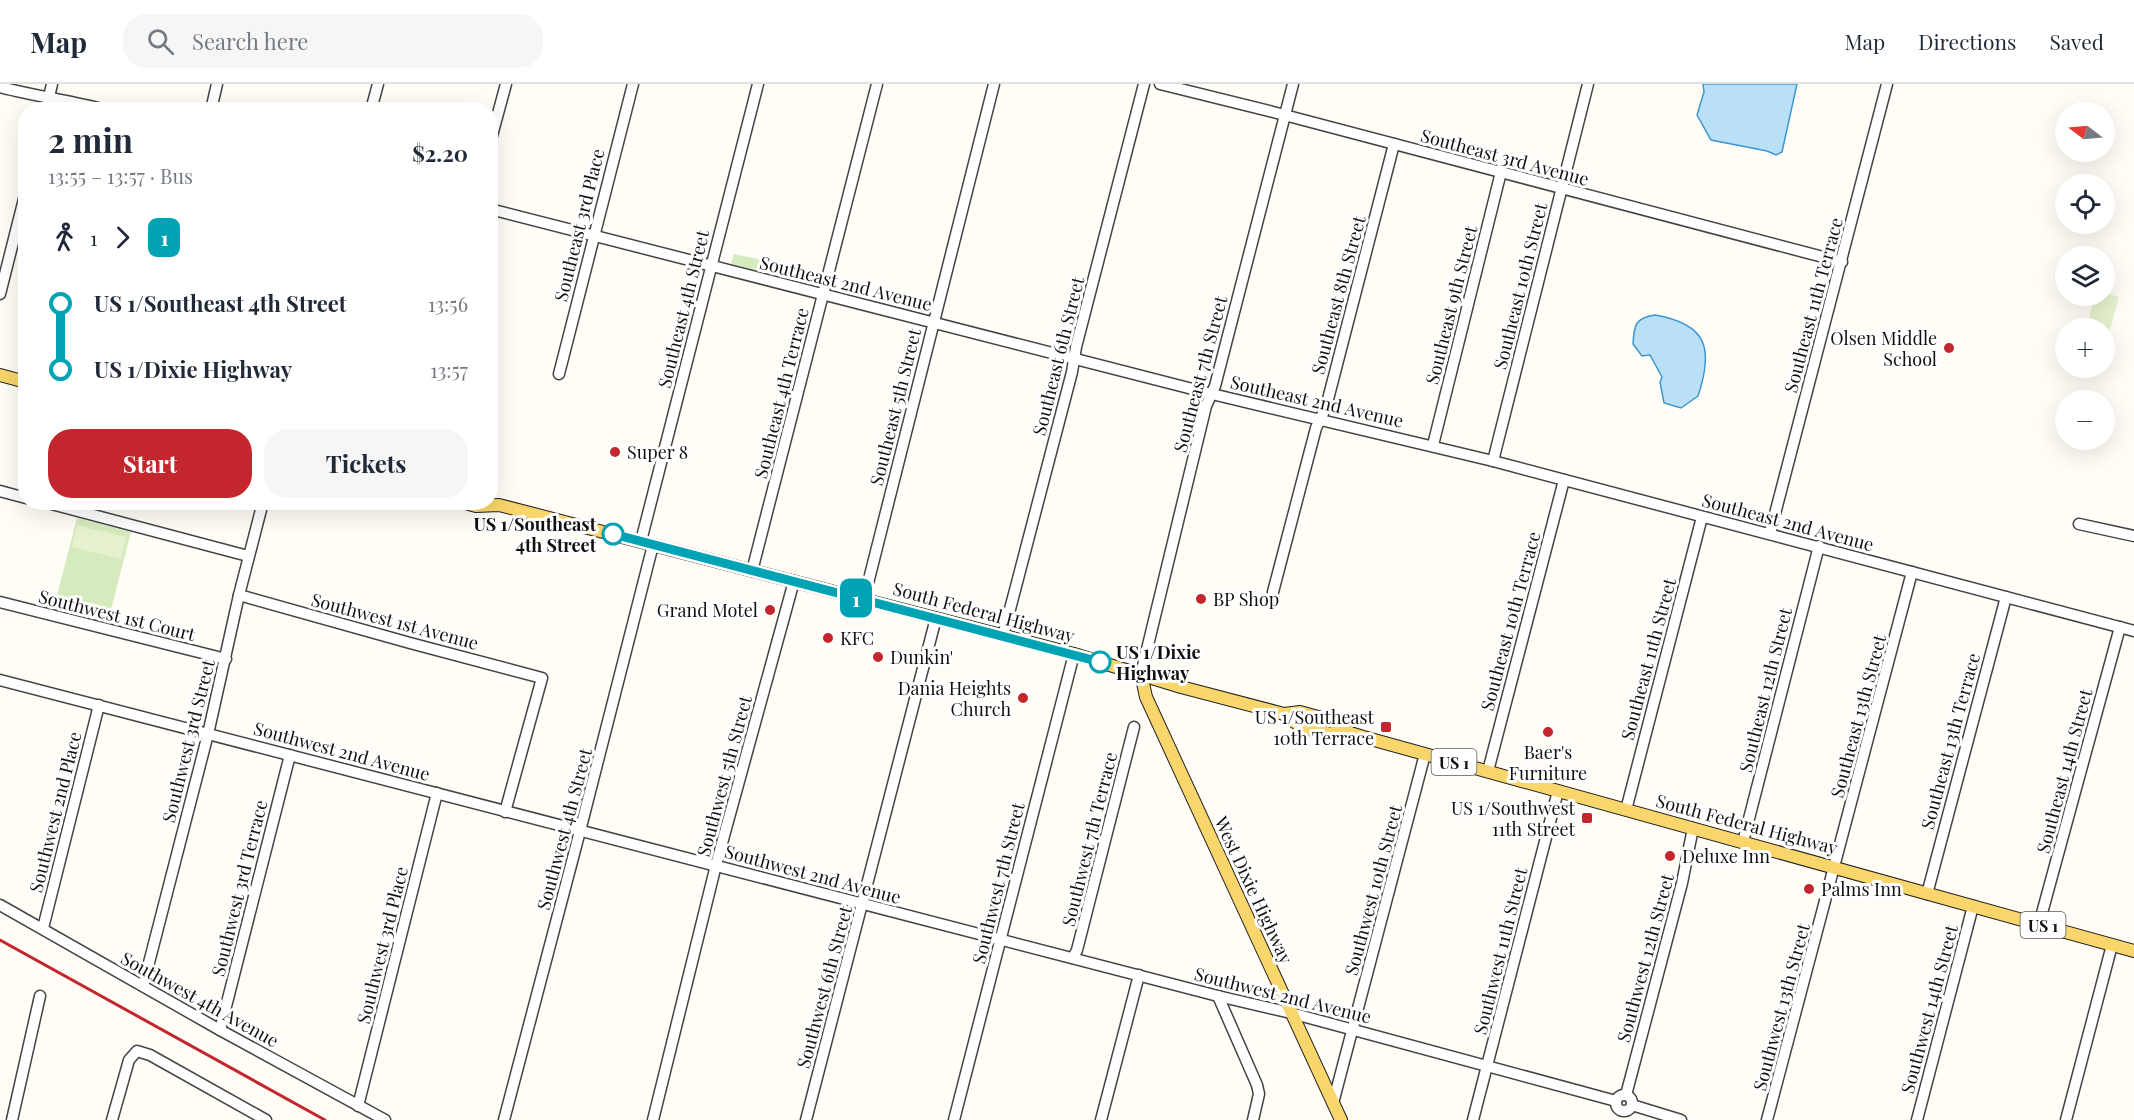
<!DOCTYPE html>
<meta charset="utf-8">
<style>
:root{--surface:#fff;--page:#f6f6f7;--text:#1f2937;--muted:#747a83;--line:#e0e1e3;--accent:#c4262e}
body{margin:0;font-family:"Playfair Display",serif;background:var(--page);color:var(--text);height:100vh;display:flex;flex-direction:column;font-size:22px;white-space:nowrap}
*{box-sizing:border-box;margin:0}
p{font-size:20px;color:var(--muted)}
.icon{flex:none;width:33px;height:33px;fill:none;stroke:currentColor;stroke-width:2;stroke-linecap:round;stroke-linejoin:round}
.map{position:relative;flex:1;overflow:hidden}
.details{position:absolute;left:18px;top:18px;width:480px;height:408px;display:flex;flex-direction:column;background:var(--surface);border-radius:24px;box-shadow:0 6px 24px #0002}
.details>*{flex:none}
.badge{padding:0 12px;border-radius:9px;font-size:21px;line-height:39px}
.needle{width:39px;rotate:286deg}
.controls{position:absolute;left:2055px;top:18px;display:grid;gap:12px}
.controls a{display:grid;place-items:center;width:60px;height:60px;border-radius:50%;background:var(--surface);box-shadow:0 6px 24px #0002;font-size:30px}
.map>.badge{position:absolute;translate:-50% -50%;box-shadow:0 0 0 3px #fff}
.legs{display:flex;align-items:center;gap:9px;height:66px;padding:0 30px;font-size:20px}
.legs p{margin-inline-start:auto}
.head{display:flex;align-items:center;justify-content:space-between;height:102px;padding:0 30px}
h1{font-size:33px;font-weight:700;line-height:45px}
.cta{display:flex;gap:12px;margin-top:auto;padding:12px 30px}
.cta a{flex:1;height:69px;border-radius:24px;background:var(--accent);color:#fff;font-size:24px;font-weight:700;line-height:69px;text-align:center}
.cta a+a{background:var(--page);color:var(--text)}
ul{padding:0 30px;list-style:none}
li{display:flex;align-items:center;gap:21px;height:66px;font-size:22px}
li i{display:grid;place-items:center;width:9px;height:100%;margin:0 8px;background:currentColor}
li i::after{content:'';width:15px;height:15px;margin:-8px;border:4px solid;border-radius:50%;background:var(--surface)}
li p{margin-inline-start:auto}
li:first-child i{background:linear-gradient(#0000 50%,currentColor 0)}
li:last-child i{background:linear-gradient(currentColor 50%,#0000 0)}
header{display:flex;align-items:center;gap:36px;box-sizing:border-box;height:84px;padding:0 30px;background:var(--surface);border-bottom:2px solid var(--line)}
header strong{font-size:28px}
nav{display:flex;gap:33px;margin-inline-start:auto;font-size:21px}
.search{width:420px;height:54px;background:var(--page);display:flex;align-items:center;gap:15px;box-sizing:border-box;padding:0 21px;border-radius:24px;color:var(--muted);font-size:22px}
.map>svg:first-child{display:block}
.green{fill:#d5ebbd}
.pitch{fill:#e6f2cf}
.water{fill:#b9e0f7;stroke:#3f96cf;stroke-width:1.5}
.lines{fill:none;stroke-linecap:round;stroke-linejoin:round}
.minor-casing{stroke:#444;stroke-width:13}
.major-casing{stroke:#222;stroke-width:14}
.minor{stroke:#fff;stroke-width:10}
.major{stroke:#f9d66b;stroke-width:12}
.rail{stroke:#c4262e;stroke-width:3}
.line-1-casing{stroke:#fff;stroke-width:14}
.line-1{stroke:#00a3b4;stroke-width:9}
.poi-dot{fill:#c4262e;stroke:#fff;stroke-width:2}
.stop-1-dot{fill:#fff;stroke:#00a3b4;stroke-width:3}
.labels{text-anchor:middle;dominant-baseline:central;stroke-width:6;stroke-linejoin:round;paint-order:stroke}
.shield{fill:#fff;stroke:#585858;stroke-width:1.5}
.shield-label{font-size:16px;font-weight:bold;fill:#111}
.street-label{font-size:18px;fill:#111;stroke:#fff}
.poi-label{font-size:18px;fill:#111;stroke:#fff;text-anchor:start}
.stop-label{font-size:18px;font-weight:bold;fill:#111;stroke:#fff;text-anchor:end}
</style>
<header>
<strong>Map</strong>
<div class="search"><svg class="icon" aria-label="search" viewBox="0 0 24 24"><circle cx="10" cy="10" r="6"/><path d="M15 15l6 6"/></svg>Search here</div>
<nav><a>Map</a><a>Directions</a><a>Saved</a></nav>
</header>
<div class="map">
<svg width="2134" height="1036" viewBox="0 0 2134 1036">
<rect width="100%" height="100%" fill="#fffdf5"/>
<!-- green -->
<g class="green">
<polygon points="734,170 767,177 763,191 730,183"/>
<polygon points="77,434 131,448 108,537 54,523"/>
</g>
<!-- pitch -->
<g class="pitch">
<polygon points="2105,209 2119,213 2108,252 2105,251 2104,244 2086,244 2095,212 2104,212"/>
<polygon points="77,441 126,453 121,475 72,463"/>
</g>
<!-- water -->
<g class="water">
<polygon points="1703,0 1797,0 1782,68 1776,71 1767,67 1711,56 1697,31 1704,8"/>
<path d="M1655 231C1707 240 1714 264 1698 312L1681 324 1664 319 1660 298 1662 293 1650 271 1642 272 1633 260C1634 241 1635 234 1655 231Z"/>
</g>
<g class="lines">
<!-- minor casing -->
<g class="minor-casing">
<g id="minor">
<polyline points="1160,0 1273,28 1842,178"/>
<path d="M0 3C35 12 71 17 106 26"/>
<polyline points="46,26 52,0"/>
<polyline points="211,26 217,0"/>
<polyline points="371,26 378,0"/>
<polyline points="490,59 506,0"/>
<polyline points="490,125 1212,310 1493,377 2134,547"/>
<polyline points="0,210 26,107"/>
<polyline points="559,290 633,0"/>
<polyline points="1433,361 1501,88"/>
<polyline points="1493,377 1588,0"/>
<polyline points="0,407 26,414"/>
<polyline points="44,418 248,472"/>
<polyline points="2079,440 2134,452"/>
<polyline points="1770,449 1887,0"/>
<polyline points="641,457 758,0"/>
<polyline points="752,487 877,0"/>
<polyline points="1273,508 1316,344 1326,323 1394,60"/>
<polyline points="239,511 410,559 542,594 505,728"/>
<polyline points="864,515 994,0"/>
<polyline points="0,518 226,575"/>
<polyline points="1003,552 1072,288 1076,263 1144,0"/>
<polyline points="1141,590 1206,322 1215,302 1293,0"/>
<polyline points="0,596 1218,912 1291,929 1616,1017"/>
<polyline points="1488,687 1564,396"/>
<polyline points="1626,726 1702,433"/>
<polyline points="1743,758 1819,462"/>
<polyline points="1927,810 2006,513"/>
<polyline points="0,821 220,946 385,1036"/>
<polyline points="2039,840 2120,543"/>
<polyline points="43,844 99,621"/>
<polyline points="1073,874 1077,866 1134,643"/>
<polyline points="143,902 208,650 239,511 263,418"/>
<polyline points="1218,912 1257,1001 1259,1010 1253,1036"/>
<polyline points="220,946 290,671"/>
<circle cx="1624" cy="1019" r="8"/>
<polyline points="1626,1011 1682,799 1693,744"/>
<polyline points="1333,1019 1425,670"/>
<polyline points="1632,1021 1681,1036"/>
<polyline points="358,1022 437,709"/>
<polyline points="12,1036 40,912"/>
<polyline points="112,1036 129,976 137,967 150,971 266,1036"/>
<polyline points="504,1036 580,747 653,461"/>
<polyline points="653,1036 716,781 794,497"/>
<polyline points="806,1036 936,534"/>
<polyline points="954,1036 1074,570"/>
<polyline points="1101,1036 1139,891"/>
<polyline points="1473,1036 1558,707"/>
<polyline points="1767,1036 1912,488"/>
<polyline points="1917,1036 1973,822"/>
<polyline points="2066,1036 2112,861"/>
</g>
</g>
<!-- major casing -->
<g class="major-casing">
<g id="major">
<polyline points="0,291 26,298"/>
<polyline points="462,418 476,422 499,421 1074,570 1181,603 1284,630 1300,628 1332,637 1350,649 1367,654 2134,867"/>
<polyline points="1141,590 1146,613 1341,1036"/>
<path d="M1284 630C1303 647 1325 652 1350 649"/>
</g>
</g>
<!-- minor -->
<use href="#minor" class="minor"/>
<!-- major -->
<use href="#major" class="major"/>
<!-- rail -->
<polyline class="rail" points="0,856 325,1036"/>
</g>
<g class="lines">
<!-- line-1 casing -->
<g class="line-1-casing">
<polyline id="line-1" points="613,450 1100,578"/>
</g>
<!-- line-1 -->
<use href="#line-1" class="line-1"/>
</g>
<!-- markers -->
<g class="poi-dot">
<circle cx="1949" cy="264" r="6"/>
<circle cx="615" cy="368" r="6"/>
<circle cx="1201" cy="515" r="6"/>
<circle cx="770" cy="526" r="6"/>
<circle cx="828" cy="554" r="6"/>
<circle cx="878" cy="573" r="6"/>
<circle cx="1023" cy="614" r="6"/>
<rect x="1380" y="637" width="12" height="12" rx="3"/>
<circle cx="1548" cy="648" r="6"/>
<rect x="1581" y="728" width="12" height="12" rx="3"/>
<circle cx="1670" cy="772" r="6"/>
<circle cx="1809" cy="805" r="6"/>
</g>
<g class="stop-1-dot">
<circle cx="613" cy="450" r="10"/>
<circle cx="1100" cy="578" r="10"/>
</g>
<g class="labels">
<!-- shield labels -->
<g class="shield">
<rect x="1431.5" y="665" width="45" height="26" rx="4.5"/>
<rect x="2020.5" y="828" width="45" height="26" rx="4.5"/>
</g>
<g class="shield-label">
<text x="1454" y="678">US 1</text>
<text x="2043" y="841">US 1</text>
</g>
<!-- street labels -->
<g class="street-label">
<text transform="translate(1505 73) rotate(15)">Southeast 3rd Avenue</text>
<text transform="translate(579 141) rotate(-76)">Southeast 3rd Place</text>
<text transform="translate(846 199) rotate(14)">Southeast 2nd Avenue</text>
<text transform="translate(1520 202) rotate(-76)">Southeast 10th Street</text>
<text transform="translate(1338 211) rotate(-75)">Southeast 8th Street</text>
<text transform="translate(1451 221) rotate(-76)">Southeast 9th Street</text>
<text transform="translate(1813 221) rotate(-75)">Southeast 11th Terrace</text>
<text transform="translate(683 225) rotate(-76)">Southeast 4th Street</text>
<text transform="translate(1058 272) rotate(-76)">Southeast 6th Street</text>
<text transform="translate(1200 290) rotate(-75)">Southeast 7th Street</text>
<text transform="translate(781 309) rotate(-76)">Southeast 4th Terrace</text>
<text transform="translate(1317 317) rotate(13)">Southeast 2nd Avenue</text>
<text transform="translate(895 323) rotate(-76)">Southeast 5th Street</text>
<text transform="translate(1788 438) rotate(15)">Southeast 2nd Avenue</text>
<text transform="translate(984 528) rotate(15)">South Federal Highway</text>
<text transform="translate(117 531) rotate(14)">Southwest 1st Court</text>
<text transform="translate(395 537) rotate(15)">Southwest 1st Avenue</text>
<text transform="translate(1510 537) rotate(-75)">Southeast 10th Terrace</text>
<text transform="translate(1648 575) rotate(-75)">Southeast 11th Street</text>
<text transform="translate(1765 606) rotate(-76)">Southeast 12th Street</text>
<text transform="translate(1858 632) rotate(-75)">Southeast 13th Street</text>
<text transform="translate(188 657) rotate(-76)">Southwest 3rd Street</text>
<text transform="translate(1950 657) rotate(-75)">Southeast 13th Terrace</text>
<text transform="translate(342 667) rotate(15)">Southwest 2nd Avenue</text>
<text transform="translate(2064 687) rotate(-75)">Southeast 14th Street</text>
<text transform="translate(724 692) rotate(-75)">Southwest 5th Street</text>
<text transform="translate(55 728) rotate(-76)">Southwest 2nd Place</text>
<text transform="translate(1747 740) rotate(15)">South Federal Highway</text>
<text transform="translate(564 745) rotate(-75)">Southwest 4th Street</text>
<text transform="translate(1089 755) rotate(-76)">Southwest 7th Terrace</text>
<text transform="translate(813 790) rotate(15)">Southwest 2nd Avenue</text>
<text transform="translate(998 799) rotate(-76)">Southwest 7th Street</text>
<text transform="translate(239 804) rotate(-76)">Southwest 3rd Terrace</text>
<text transform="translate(1254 806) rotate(65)">West Dixie Highway</text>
<text transform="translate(1373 806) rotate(-75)">Southwest 10th Street</text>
<text transform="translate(382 861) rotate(-76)">Southwest 3rd Place</text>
<text transform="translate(1500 867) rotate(-76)">Southwest 11th Street</text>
<text transform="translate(1645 874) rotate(-75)">Southwest 12th Street</text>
<text transform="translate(824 903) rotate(-75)">Southwest 6th Street</text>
<text transform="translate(1283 911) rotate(14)">Southwest 2nd Avenue</text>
<text transform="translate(200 915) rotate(29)">Southwest 4th Avenue</text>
<text transform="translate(1781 923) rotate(-75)">Southwest 13th Street</text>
<text transform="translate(1929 925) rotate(-75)">Southwest 14th Street</text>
</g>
<!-- poi labels -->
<g class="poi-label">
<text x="1937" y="254" text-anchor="end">Olsen Middle<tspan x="1937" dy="21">School</tspan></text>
<text x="627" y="368">Super 8</text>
<text x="1213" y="515">BP Shop</text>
<text x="758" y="526" text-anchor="end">Grand Motel</text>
<text x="840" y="554">KFC</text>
<text x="890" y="573">Dunkin'</text>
<text x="1011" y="604" text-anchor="end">Dania Heights<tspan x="1011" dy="21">Church</tspan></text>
<text x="1374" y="633" text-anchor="end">US 1/Southeast<tspan x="1374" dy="21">10th Terrace</tspan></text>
<text x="1548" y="668" text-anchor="middle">Baer's<tspan x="1548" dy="21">Furniture</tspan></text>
<text x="1575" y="724" text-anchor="end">US 1/Southwest<tspan x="1575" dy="21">11th Street</tspan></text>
<text x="1682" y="772">Deluxe Inn</text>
<text x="1821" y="805">Palms Inn</text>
</g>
<!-- stop labels -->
<g class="stop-label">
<text x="596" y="440">US 1/Southeast<tspan x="596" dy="21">4th Street</tspan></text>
<text x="1116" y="568" text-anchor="start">US 1/Dixie<tspan x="1116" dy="21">Highway</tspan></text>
</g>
</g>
</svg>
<div class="controls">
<a><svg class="needle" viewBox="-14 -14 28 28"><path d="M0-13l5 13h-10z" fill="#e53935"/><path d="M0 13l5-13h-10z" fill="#747a83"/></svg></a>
<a><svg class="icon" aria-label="locate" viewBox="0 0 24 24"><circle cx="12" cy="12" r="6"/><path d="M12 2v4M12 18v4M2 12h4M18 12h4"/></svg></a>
<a><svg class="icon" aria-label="layers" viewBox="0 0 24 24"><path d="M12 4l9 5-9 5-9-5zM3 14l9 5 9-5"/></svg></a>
<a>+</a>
<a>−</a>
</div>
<b class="badge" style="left:856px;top:514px;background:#00a3b4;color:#fff">1</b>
<section class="details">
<div class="head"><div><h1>2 min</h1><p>13:55 – 13:57 · Bus</p></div><b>$2.20</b></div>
<div class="legs"><svg class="icon" aria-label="walk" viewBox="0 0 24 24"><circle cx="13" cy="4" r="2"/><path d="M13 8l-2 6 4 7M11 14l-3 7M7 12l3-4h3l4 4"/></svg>1<svg class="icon" aria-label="forward" viewBox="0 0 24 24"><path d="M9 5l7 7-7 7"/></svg><b class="badge" style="background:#00a3b4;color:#fff">1</b></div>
<ul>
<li><i style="color:#00a3b4"></i><b>US 1/Southeast 4th Street</b><p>13:56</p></li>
<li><i style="color:#00a3b4"></i><b>US 1/Dixie Highway</b><p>13:57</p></li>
</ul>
<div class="cta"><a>Start</a><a>Tickets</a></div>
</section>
</div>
